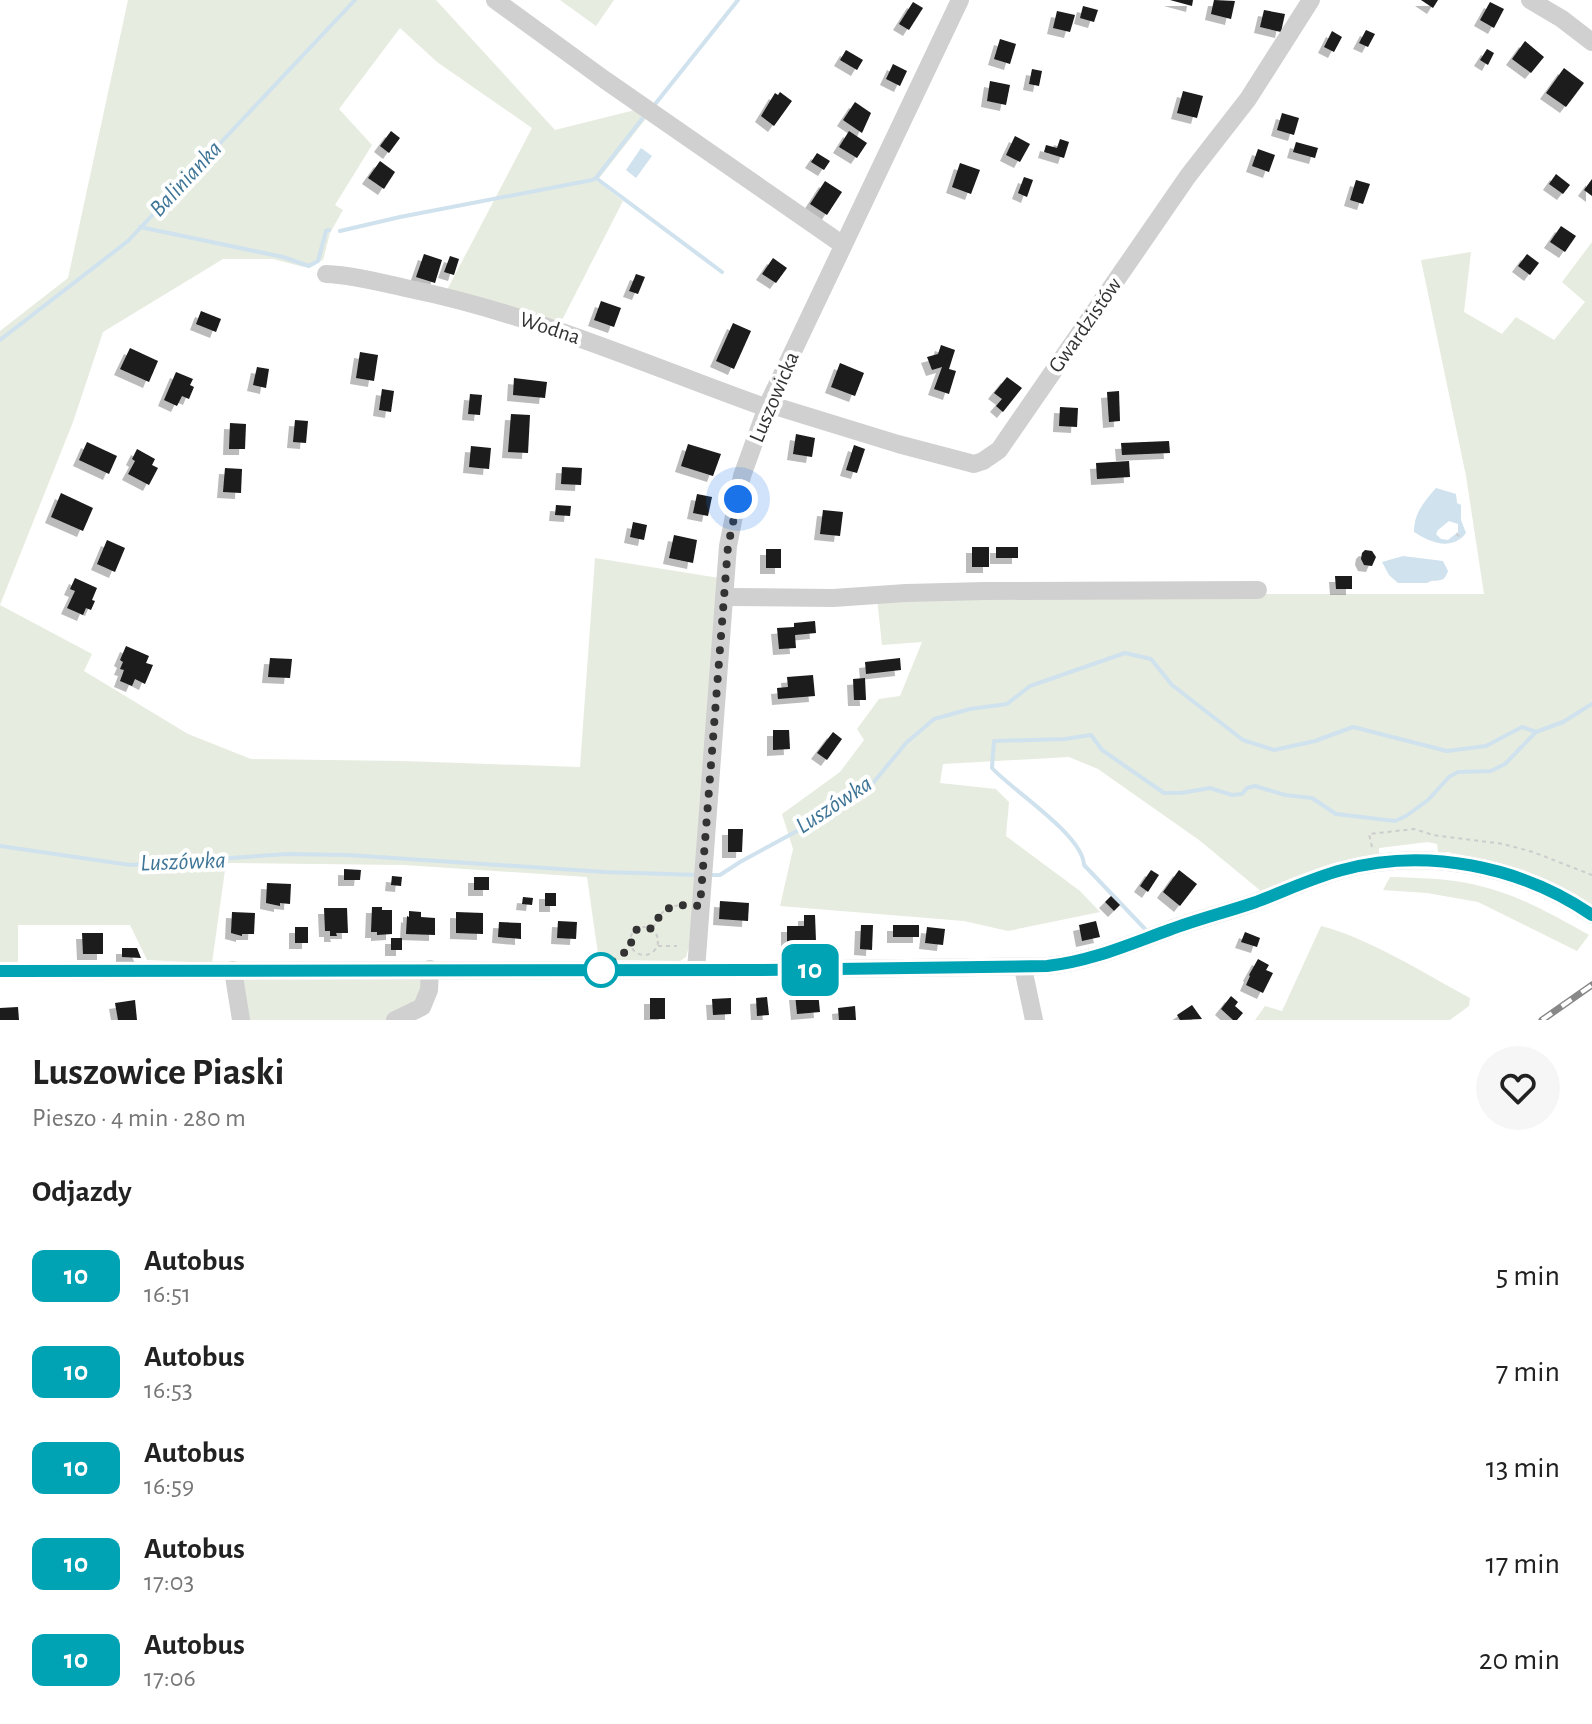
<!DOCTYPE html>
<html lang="pl">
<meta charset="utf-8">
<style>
:root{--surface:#fff;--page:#f6f6f6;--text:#222;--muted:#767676}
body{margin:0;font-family:"Alegreya Sans",sans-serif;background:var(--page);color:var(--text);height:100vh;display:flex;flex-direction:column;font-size:30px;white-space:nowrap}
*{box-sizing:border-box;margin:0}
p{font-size:26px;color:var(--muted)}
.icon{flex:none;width:44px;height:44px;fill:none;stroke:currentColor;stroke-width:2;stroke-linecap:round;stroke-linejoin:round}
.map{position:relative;height:1020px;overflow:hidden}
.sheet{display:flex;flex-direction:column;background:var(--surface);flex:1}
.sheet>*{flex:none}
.badge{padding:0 16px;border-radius:12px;font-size:28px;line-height:52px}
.you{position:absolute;width:40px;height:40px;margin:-20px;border:6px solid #fff;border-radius:50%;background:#1a73e8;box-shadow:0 0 0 12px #1a73e833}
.map>.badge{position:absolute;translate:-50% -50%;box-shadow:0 0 0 4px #fff}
h2{padding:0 32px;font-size:30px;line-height:72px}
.round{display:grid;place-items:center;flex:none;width:84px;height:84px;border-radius:42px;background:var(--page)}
.overview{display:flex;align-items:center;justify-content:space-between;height:136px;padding:0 32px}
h1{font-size:38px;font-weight:700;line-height:60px}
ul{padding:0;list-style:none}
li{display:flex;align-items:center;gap:24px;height:96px;padding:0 32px}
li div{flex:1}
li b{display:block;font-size:30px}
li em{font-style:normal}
li .badge{min-width:88px;font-weight:700;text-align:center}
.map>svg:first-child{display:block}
.green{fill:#e6ecdf}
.water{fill:#cfe2ee;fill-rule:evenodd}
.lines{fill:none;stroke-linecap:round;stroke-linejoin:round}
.stream{stroke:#cfe2ee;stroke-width:4}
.building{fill:#1a1a1a;filter:url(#shadow)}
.path{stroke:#cdcdcd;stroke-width:2;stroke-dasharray:4 4;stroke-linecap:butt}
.minor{stroke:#d0d0d0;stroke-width:18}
.rail-casing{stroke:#888;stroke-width:7}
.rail{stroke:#fff;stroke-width:4;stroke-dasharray:12;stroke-linecap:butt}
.line-casing{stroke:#fff;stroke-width:18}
.line{stroke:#00a3b4;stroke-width:12}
.walk{stroke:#333;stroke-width:8;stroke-dasharray:0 14.4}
.stop-dot{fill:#fff;stroke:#00a3b4;stroke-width:4}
.labels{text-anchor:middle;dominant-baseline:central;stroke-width:8;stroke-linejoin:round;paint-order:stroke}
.street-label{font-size:22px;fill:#333;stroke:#fff}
.water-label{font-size:24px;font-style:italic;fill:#3f7597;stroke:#fff}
</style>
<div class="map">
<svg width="1592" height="1020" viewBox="0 0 1592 1020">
<defs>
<filter id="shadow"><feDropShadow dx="-6" dy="6" stdDeviation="0" flood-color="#0004"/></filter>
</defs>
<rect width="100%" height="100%" fill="#fff"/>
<!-- green -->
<g class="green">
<polygon points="128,0 436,0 555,130 639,109 648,116 597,181 623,201 560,324 447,290 532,128 437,62 400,28 339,109 372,145 335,205 343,210 330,233 323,260 304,267 273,259 223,259 103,332 73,422 0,605 92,654 84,671 188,734 251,759 402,761 580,767 595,558 719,578 689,946 686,957 680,961 613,960 608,955 598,954 587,877 404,865 226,863 212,963 147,960 130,925 18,925 18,964 0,963 0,331 68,278"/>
<polygon points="560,0 614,0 596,26"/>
<polygon points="1592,242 1592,906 1560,887 1524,870 1489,861 1448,852 1438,852 1437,844 1428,842 1379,848 1379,855 1262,892 1199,840 1098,769 1069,757 943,764 940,783 996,789 1009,802 1006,836 1080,891 1100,912 1008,931 964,921 780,906 793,849 782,814 840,772 864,740 857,729 879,699 900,696 922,642 882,645 877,598 1157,594 1484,594 1466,476 1421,260 1471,252 1464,312 1502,334 1516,317 1554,340 1585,302 1562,282"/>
<path d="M1390 877C1418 878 1449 878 1476 885 1517 894 1553 915 1589 935L1577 951 1478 902 1427 893 1383 890Z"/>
<path d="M1321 926C1369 938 1425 974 1470 998L1469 1006 1450 1020H1255L1265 1006 1282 1011Z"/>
<polygon points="423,979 425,992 397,1020 245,1020 238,980"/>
</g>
<!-- water -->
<g class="water">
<polygon points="641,148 652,156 636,178 626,170"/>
<path d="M1436 488 1456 494 1457 503 1461 505V520L1466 533C1452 551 1431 543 1414 532 1414 513 1424 502 1436 488ZM1449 521 1458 524V532L1448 540 1441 539 1436 534 1438 530Z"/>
<path d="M1403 556 1443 561 1448 571C1444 582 1441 580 1431 581L1427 583H1398L1389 575 1382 562Z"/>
</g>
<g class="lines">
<!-- stream -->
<g class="stream">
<polyline points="656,103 738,0"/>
<polyline points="596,178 722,272"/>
<polyline points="140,227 283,257 309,266 318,261 326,231 329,230"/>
<polyline points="340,231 400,217 592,180 596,178 642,119"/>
<polyline points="0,340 128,241 355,0"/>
<polyline points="0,846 130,865 287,854 348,855 605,872 697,875"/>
<polyline points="710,875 720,875 740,862 834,811 873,783 906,743 934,719 970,709 1007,704 1030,686 1125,653 1151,659 1172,685 1243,740 1274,750 1315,741 1353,727 1447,751 1486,746 1522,727 1536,732 1563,722 1592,704"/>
<path d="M1146 930 1084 865C1083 835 1013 791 992 768L994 741 1065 739 1091 735 1102 750 1164 793H1181L1210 788 1232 795 1242 794 1247 788 1255 786 1285 795 1312 798 1336 814 1395 821 1406 816 1428 800 1449 777 1458 772 1491 771 1505 764 1536 732"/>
</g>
</g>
<!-- building -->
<g class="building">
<polygon points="1170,0 1193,0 1192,6"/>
<polygon points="1214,0 1235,1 1231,19 1211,14"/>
<polygon points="1421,0 1438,0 1433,8"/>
<polygon points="913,2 923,8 909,30 899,24"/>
<polygon points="1490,2 1504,9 1494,28 1480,20"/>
<polygon points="1083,6 1098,10 1094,22 1080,18"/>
<polygon points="1264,10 1285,14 1281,32 1260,27"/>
<polygon points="1057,11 1075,15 1070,32 1053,28"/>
<polygon points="1366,30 1375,34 1368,47 1359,43"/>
<polygon points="1332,31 1342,37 1334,52 1324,47"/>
<polygon points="1000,39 1016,44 1010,64 994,59"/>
<polygon points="1525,41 1544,57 1531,73 1512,59"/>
<polygon points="1487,49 1494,53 1488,65 1480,60"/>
<polygon points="846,50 863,60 857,70 840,60"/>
<polygon points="893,64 907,71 900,86 886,79"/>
<polygon points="1564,68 1584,83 1566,107 1546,93"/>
<polygon points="1032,69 1042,71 1039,86 1029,84"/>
<polygon points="990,81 1010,85 1006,105 987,101"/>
<polygon points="1183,91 1203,96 1197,118 1177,113"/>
<polygon points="780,92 792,101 774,126 761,116 775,93 778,95"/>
<polygon points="855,102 871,113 862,133 843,120"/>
<polygon points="1282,113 1299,118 1294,135 1277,130"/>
<polygon points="391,131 400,138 389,153 380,146"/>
<polygon points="849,131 867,143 857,158 839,147"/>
<polygon points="1015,136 1030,144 1020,162 1006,155"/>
<polygon points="1060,139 1069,142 1064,158 1044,152 1046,145 1057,148"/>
<polygon points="1296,142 1318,148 1315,158 1293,152"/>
<polygon points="1258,149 1275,155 1269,172 1252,166"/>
<polygon points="817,153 830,161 824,170 811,162"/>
<polygon points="380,161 395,172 384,189 368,178"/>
<polygon points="960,163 980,170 971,194 952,187"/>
<polygon points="1556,174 1570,185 1563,194 1549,184"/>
<polygon points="1024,177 1033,180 1027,197 1018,193"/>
<polygon points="1592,179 1592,196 1584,190"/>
<polygon points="1356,180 1370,184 1363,204 1350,200"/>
<polygon points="825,181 842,192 827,215 810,204"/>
<polygon points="1561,226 1576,236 1565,252 1550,242"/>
<polygon points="424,254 442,260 435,283 416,277"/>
<polygon points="1527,254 1539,263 1530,275 1518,266"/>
<polygon points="450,256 459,259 454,275 444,272"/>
<polygon points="773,258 787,268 776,283 762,274"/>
<polygon points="636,274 645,277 638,294 629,291"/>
<polygon points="601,301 621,308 614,327 594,320"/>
<polygon points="201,311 221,319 216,332 196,324"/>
<polygon points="733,323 751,331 734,369 716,361"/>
<polygon points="941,345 955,350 949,369 956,371 949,394 934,389 942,367 932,370 927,357 938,354"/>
<polygon points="130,348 158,361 149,382 120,369"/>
<polygon points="360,352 378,355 374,381 356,378"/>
<polygon points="840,363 864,373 855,396 831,387"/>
<polygon points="257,367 269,369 266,388 253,385"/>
<polygon points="176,372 193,379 190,385 194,387 189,399 182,396 177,406 164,400"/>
<polygon points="1007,377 1022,388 1003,412 996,406 1002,399 994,393"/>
<polygon points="514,378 547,382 545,398 513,395"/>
<polygon points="382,389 394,391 391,412 379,410"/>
<polygon points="1119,391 1120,421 1109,422 1107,392"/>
<polygon points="470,394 482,395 480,415 468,414"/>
<polygon points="1060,407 1078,408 1077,427 1059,426"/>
<polygon points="511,414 530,415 528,453 508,452"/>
<polygon points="295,420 308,421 306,443 293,442"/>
<polygon points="230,423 246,424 245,449 229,449"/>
<polygon points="796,434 815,438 812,457 793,454"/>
<polygon points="1169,441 1170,453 1122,455 1121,443"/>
<polygon points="87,442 117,456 109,474 79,460"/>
<polygon points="688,444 721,454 713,476 681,466"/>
<polygon points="854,445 865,449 857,473 846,470"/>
<polygon points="471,446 491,448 489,469 469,467"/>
<polygon points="137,449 155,459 152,465 158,468 149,485 128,474 135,461 132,459"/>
<polygon points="1129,461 1130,477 1097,479 1096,463"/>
<polygon points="562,467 582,468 581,485 561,484"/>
<polygon points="225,468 242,469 241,493 223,492"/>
<polygon points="61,493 93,508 83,531 51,517"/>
<polygon points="697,494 712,497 708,516 693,513"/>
<polygon points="556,505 571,506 570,516 555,515"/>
<polygon points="823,510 843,512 840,536 820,534"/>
<polygon points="633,522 647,525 644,540 630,537"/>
<polygon points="674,535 697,540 693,563 669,558"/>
<polygon points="107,540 125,548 115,572 97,564"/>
<rect x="972" y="547" width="17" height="20"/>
<rect x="996" y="547" width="22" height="11"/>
<rect x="766" y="549" width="15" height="19"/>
<polygon points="1365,550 1372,551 1376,557 1372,566 1364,565 1361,559 1362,553"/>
<polygon points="1335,576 1352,576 1352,589 1336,589"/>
<polygon points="75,578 97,588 92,600 95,601 91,610 86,608 83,615 67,608 75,591 70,589"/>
<polygon points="815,621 816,633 795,635 796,648 779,649 777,628 794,627 794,623"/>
<polygon points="126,646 149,656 146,663 153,665 145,684 135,679 132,686 120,681 124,670 120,669 123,662 120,660"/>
<polygon points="270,658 292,659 290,678 268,677"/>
<polygon points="900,658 901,670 866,674 865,662"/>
<polygon points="813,675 815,696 778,699 777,688 788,687 787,677"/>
<polygon points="865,678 866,700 854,700 853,679"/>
<polygon points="773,730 789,730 790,749 773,750"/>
<polygon points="833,732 842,739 827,760 817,753"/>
<polygon points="728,829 743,829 742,852 728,852"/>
<polygon points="344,869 361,870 360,880 344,880"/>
<polygon points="1151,870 1159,875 1148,892 1140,886"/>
<polygon points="1179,870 1197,884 1180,906 1163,892"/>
<polygon points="392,876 402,877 401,886 391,885"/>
<rect x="474" y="877" width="15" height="13"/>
<polygon points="267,883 291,884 290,904 280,903 280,906 266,903"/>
<rect x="545" y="893" width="11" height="13"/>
<polygon points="1111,896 1120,905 1114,911 1105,902"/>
<polygon points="523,897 533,898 532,905 522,904"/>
<polygon points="720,901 749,903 748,921 719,919"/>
<polygon points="372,907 382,907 382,910 392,910 392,934 377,935 377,932 371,932"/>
<polygon points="324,908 347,908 348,933 336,933 337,936 330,936 330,931 325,931"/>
<polygon points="409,911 421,912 421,917 435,918 435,935 406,934 407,916 409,917"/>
<polygon points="232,912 255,913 254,934 242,934 242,936 231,933"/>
<polygon points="456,912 483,913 483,934 456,933"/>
<polygon points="804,915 815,915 816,941 787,942 787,926 804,926"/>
<polygon points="558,921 577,922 576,939 557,938"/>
<polygon points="1096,921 1100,937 1082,941 1079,925"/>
<polygon points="499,922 521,923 521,939 498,937"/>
<polygon points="861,925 873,925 872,950 860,949"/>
<rect x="893" y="925" width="26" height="12"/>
<rect x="295" y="927" width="13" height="16"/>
<polygon points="927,927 945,929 943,945 925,943"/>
<polygon points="1245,932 1260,938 1257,947 1241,942"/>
<polygon points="82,933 103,933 103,954 83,954"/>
<rect x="391" y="938" width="11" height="12"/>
<polygon points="122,948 137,948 141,958 122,957"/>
<polygon points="1258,959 1269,965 1266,970 1273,973 1263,993 1246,985 1250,976 1249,975"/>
<polygon points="818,992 820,1012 797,1014 795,994"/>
<polygon points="1231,996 1238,1002 1235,1006 1243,1013 1237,1020 1233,1020 1221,1009"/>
<polygon points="767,997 769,1015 757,1016 756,998"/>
<rect x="650" y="998" width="15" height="21"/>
<polygon points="731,998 731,1014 713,1015 712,999"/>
<polygon points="135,1000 137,1020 118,1020 115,1003"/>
<polygon points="1192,1005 1202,1019 1180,1020 1177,1015"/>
<polygon points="855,1006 856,1020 839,1020 838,1008"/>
<polygon points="18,1007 19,1020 0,1020 0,1008"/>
</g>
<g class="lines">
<!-- path -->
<g class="path">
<polyline points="1456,534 1462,538"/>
<polyline points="1372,847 1369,834 1414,829 1433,835 1503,844 1533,852 1592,875"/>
<circle cx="644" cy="941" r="14"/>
<path d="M653 928C661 912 665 906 683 905"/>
<polyline points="658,946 677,946"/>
</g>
<!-- minor -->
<g class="minor">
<polyline points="495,0 605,80 843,245"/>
<polyline points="1530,0 1562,19 1592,42"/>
<path d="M326 274C354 275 382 283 410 289 533 314 649 366 767 408"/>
<polyline points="768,404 898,444 974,464 983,461 999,450 1188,176 1248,99 1311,0"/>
<polyline points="724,597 833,598 906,593 984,591 1258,590"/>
<polyline points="1023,968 1034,1020"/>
<polyline points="233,970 241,1020"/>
<polyline points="696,970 728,546 742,476 768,404 960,0"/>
<path d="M0 971 763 970 1047 966C1089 962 1130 944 1169 930 1198 919 1228 912 1256 902 1285 891 1312 878 1342 870 1425 847 1521 866 1592 915"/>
<polyline points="395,1020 422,1007 429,990 430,969"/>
</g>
<!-- rail casing -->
<g class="rail-casing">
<polyline id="rail" points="1542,1020 1592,985"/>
</g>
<!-- rail -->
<use href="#rail" class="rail"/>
</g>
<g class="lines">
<!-- line casing -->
<g class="line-casing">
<path id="line" d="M0 971 763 970 1047 966C1089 962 1130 944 1169 930 1198 919 1227 912 1256 902 1285 891 1312 878 1342 870 1425 847 1521 866 1592 915"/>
</g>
<!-- line -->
<use href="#line" class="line"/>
<!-- walk -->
<path class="walk" d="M601 970 632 947C628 933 638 924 652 929 664 904 674 904 700 906L728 546 738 499"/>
</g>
<!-- markers -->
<circle class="stop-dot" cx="601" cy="970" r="16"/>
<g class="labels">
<!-- street labels -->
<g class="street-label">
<text transform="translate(1085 325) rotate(-55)">Gwardzistów</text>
<text transform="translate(550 328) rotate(18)">Wodna</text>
<text transform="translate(774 397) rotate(-67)">Luszowicka</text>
</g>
<!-- water labels -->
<g class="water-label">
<text transform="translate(186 179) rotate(-47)">Balinianka</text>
<text transform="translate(834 805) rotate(-33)">Luszówka</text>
<text transform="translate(183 862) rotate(-2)">Luszówka</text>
</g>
</g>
</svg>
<div class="you" style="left:738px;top:499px"></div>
<b class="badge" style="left:810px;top:970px;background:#00a3b4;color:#fff">10</b>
</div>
<section class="sheet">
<div class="overview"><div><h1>Luszowice Piaski</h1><p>Pieszo · 4 min · 280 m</p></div><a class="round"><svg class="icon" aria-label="heart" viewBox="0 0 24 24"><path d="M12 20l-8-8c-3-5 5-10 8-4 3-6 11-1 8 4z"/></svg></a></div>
<h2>Odjazdy</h2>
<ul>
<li><span class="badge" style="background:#00a3b4;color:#fff">10</span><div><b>Autobus</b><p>16:51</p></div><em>5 min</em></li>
<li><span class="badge" style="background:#00a3b4;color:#fff">10</span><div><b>Autobus</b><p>16:53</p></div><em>7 min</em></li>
<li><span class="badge" style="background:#00a3b4;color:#fff">10</span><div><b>Autobus</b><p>16:59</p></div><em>13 min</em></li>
<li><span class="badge" style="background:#00a3b4;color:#fff">10</span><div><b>Autobus</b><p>17:03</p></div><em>17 min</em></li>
<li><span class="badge" style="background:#00a3b4;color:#fff">10</span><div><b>Autobus</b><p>17:06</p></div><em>20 min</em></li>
</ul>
</section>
